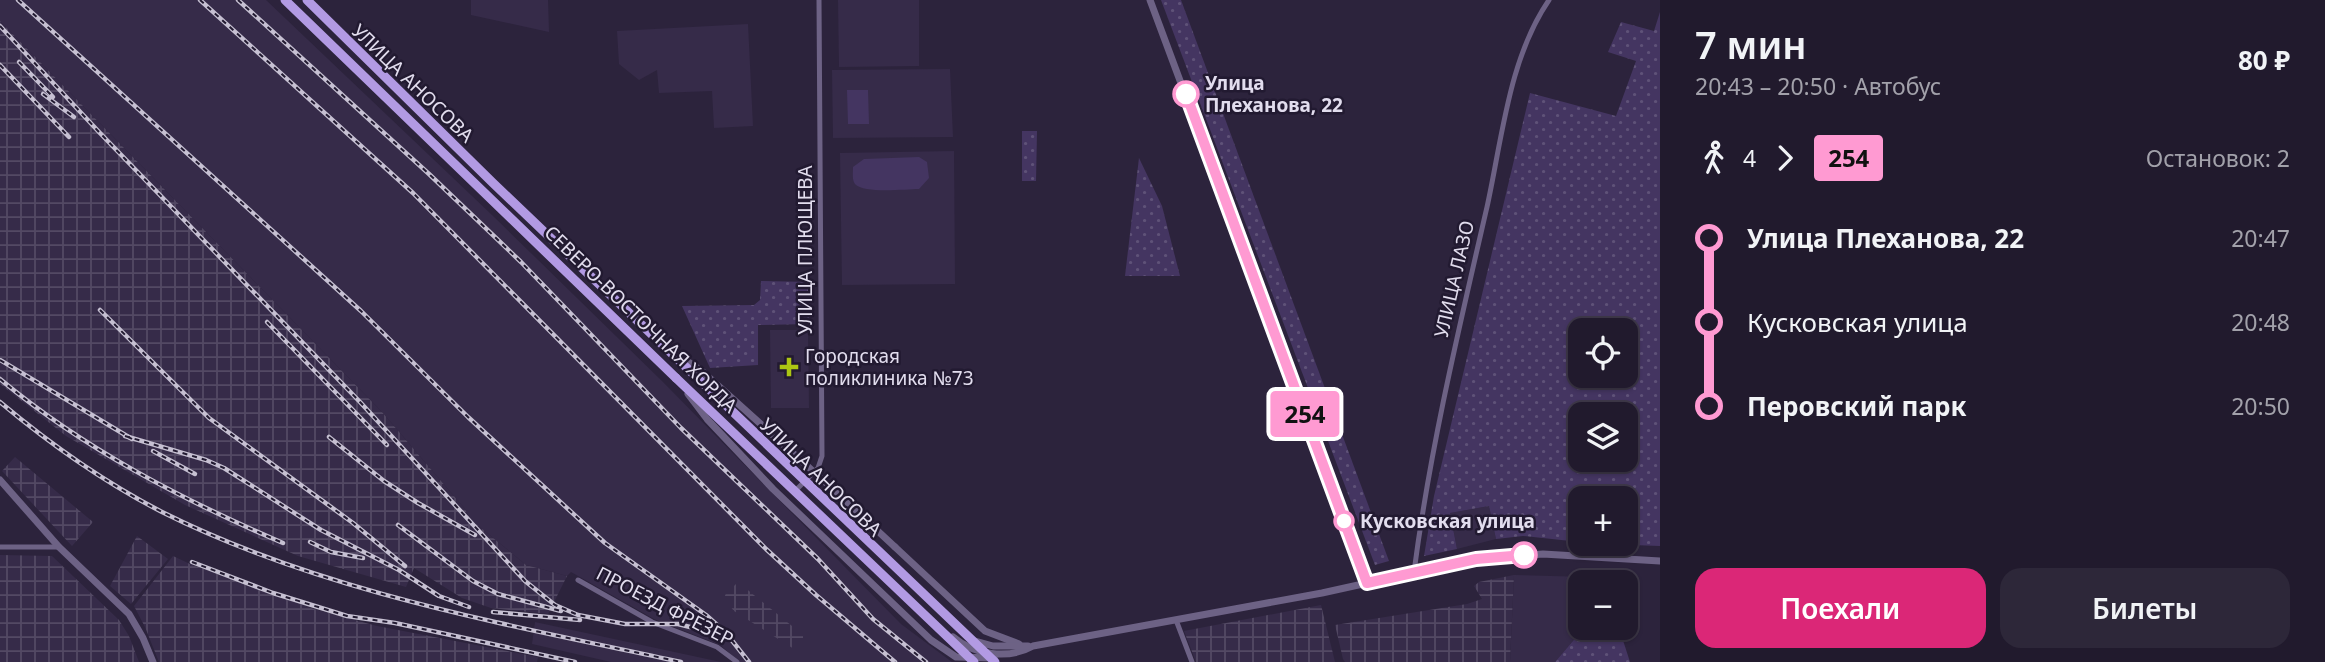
<!DOCTYPE html>
<html lang="ru">
<meta charset="utf-8">
<style>
:root{--surface:#211a2d;--page:#2d2739;--text:#f1f3f6;--muted:#a2a1aa;--line:#3e3849;--accent:#db2777}
body{margin:0;font-family:"Noto Sans",sans-serif;background:var(--page);color:var(--text);height:100vh;display:flex;flex-direction:column;font-size:26px;white-space:nowrap}
*{box-sizing:border-box;margin:0}
p{font-size:23px;color:var(--muted)}
.icon{flex:none;width:38px;height:38px;fill:none;stroke:currentColor;stroke-width:2;stroke-linecap:round;stroke-linejoin:round}
.map{position:relative;flex:1;overflow:hidden}
.side{display:flex;flex-direction:column;background:var(--surface);width:665px}
.side>*{flex:none}
.badge{padding:0 14px;border-radius:5px;font-size:24px;line-height:46px}
.buttons{position:absolute;left:1568px;top:318px;display:grid;gap:14px}
.buttons a{display:grid;place-items:center;width:70px;height:70px;border-radius:14px;background:var(--surface);box-shadow:0 2px 5px #0004,0 0 0 2px var(--line);font-size:35px}
.map>.badge{position:absolute;translate:-50% -50%;box-shadow:0 0 0 4px #fff}
.legs{display:flex;align-items:center;gap:10px;height:77px;padding:0 35px;font-size:23px}
.legs p{margin-inline-start:auto}
.overview{display:flex;align-items:center;justify-content:space-between;height:119px;padding:0 35px}
h1{font-size:38px;font-weight:600;line-height:52px}
.action{display:flex;gap:14px;margin-top:auto;padding:14px 35px}
.action a{flex:1;height:80px;border-radius:21px;background:var(--accent);color:#fff;font-size:28px;font-weight:600;line-height:80px;text-align:center}
.action a+a{background:var(--page);color:var(--text)}
ul{padding:0 35px;list-style:none}
li{display:flex;align-items:center;gap:24px;height:84px;font-size:26px}
li i{display:grid;place-items:center;width:10px;height:100%;margin:0 9px;background:currentColor}
li i::after{content:'';width:18px;height:18px;margin:-9px;border:5px solid;border-radius:50%;background:var(--surface)}
li p{margin-inline-start:auto}
li:first-child i{background:linear-gradient(#0000 50%,currentColor 0)}
li:last-child i{background:linear-gradient(currentColor 50%,#0000 0)}
main{display:flex;flex:1;min-height:0}
.map>svg:first-child{display:block}
.built{fill:#362b49}
.industrial{fill:url(#industrial-grid)}
.grass{fill:#443561}
.park{fill:url(#park-dots);fill-rule:evenodd}
.lines{fill:none;stroke-linecap:round;stroke-linejoin:round}
.minor{stroke:#6d6285;stroke-width:5}
.tertiary{stroke:#6d6285;stroke-width:7}
.primary{stroke:#b29ae3;stroke-width:9}
.rail-casing{stroke:#c6c0d2;stroke-width:4.5}
.rail{stroke:#221a31;stroke-width:2;stroke-dasharray:5;stroke-linecap:butt}
.tertiary-bridge{stroke:#6d6285;stroke-width:7}
.primary-bridge{stroke:#b29ae3;stroke-width:9}
.line-1-casing{stroke:#fff;stroke-width:16}
.line-1{stroke:#ff9ad2;stroke-width:10}
.stop-1-dot{fill:#fff;stroke:#ff9ad2;stroke-width:3.5}
.poi-dot{fill:#acc613;stroke:#221a31;stroke-width:2.5}
.labels{text-anchor:middle;dominant-baseline:central;stroke-width:5;stroke-linejoin:round;paint-order:stroke}
.street-label{font-size:19px;fill:#e2ddee;stroke:#221a31}
.stop-label{font-size:19px;font-weight:bold;fill:#e2ddee;stroke:#221a31;text-anchor:start}
.poi-label{font-size:19px;fill:#e2ddee;stroke:#221a31;text-anchor:start}
</style>
<main>
<div class="map">
<svg width="1660" height="662" viewBox="0 0 1660 662">
<defs>
<pattern id="industrial-grid" width="8" height="8" patternUnits="userSpaceOnUse" patternTransform="scale(1.75)"><rect width="8" height="8" fill="#362b49"/><path d="M0 4h8M4 0v8" fill="none" stroke="#534964"/></pattern>
<pattern id="park-dots" width="8" height="8" patternUnits="userSpaceOnUse" patternTransform="scale(1.75)"><rect width="8" height="8" fill="#443561"/><path d="M2 2h.1M6 6h.1" fill="none" stroke="#5f5278" stroke-width="1.8" stroke-linecap="round"/></pattern>
</defs>
<rect width="100%" height="100%" fill="#2c233c"/>
<!-- built -->
<g class="built">
<polygon points="0,0 266,0 492,215 663,382 901,624 952,662 740,662 720,645 654,619 571,572 567,576 526,565 470,519 465,509 382,412 0,21"/>
<polygon points="471,0 548,0 549,32 471,15"/>
<polygon points="838,0 919,0 919,66 839,67"/>
<polygon points="748,24 753,126 714,128 712,91 659,93 657,70 639,80 619,64 617,31"/>
<polygon points="950,69 953,137 833,138 832,70"/>
<polygon points="954,151 955,284 842,285 840,153"/>
<polygon points="770,330 808,330 809,408 771,408"/>
<polygon points="1489,506 1496,539 1457,549 1450,513"/>
<polygon points="1514,575 1625,578 1621,583 1580,583 1580,628 1584,628 1555,662 1510,662"/>
<polygon points="535,622 721,662 611,662 532,644"/>
</g>
<!-- industrial -->
<g class="industrial">
<polygon points="0,21 382,412 465,509 470,519 526,565 567,576 548,614 491,608 462,598 414,568 406,587 298,556 185,505 66,436 0,384"/>
<polygon points="15,457 93,522 72,546 2,471"/>
<polygon points="137,536 168,559 131,604 110,586"/>
<polygon points="0,555 52,556 119,620 129,636 139,662 0,662"/>
<polygon points="173,556 190,564 314,609 377,626 538,657 537,662 159,662 145,627 134,606"/>
<polygon points="1514,575 1510,661 1517,662 1345,662 1343,659 1335,625 1467,604 1482,599 1474,586 1479,582"/>
<polygon points="738,582 803,635 803,640 798,646 794,649 734,611 726,601 725,595"/>
<polygon points="1321,605 1335,662 1196,662 1184,631"/>
</g>
<!-- grass -->
<g class="grass">
<polygon points="847,90 868,90 869,124 848,124"/>
<path d="M919 157 927 162 929 178 919 189C905 189 864 194 855 184 852 180 853 173 853 167L864 159Z"/>
</g>
<!-- park -->
<g class="park">
<polygon points="1161,0 1181,0 1389,561 1375,565"/>
<path d="M1660 12V546L1606 544H1626V499H1580V542L1523 536 1496 539 1489 506 1450 513 1457 549 1424 556 1434 496 1530 93 1616 116 1636 61 1608 52 1621 22 1654 31ZM1580 331H1626V376H1580ZM1580 415H1626V460H1580Z"/>
<polygon points="1022,131 1037,131 1036,181 1022,181"/>
<polygon points="1139,158 1162,206 1180,276 1125,276"/>
<polygon points="761,281 811,282 809,324 758,325 758,365 710,368 682,306 754,305 760,300"/>
<polygon points="1584,628 1619,628 1630,662 1555,662"/>
</g>
<g class="lines">
<!-- minor -->
<g class="minor">
<polyline points="796,490 818,468 822,456 819,0"/>
<polyline points="0,547 59,547"/>
<path d="M1414 572C1430 449 1459 328 1487 207 1502 139 1509 58 1549 0"/>
<polyline points="578,580 652,622 717,647 737,662"/>
<polyline points="1176,620 1192,662"/>
</g>
<!-- tertiary -->
<g class="tertiary">
<polyline points="1150,0 1367,583"/>
<polyline points="688,394 707,419 773,489 931,640 956,657 994,658"/>
<polyline points="0,480 59,547 129,614 143,638 153,662"/>
<polyline points="895,547 985,631 1019,644"/>
<path d="M953 637C974 655 1008 660 1033 646L1322 593 1476 559 1543 554 1660 561"/>
<polyline points="975,641 993,646 1028,646"/>
</g>
<!-- primary -->
<polyline class="primary" points="285,0 676,378"/>
<!-- rail casing -->
<g class="rail-casing">
<g id="rail">
<polyline points="18,0 361,311 468,417 605,543 706,615 726,633 749,662"/>
<polyline points="200,0 413,193 766,549 816,595 895,662"/>
<polyline points="238,0 429,174 521,262 681,428 818,559 873,619 926,662"/>
<polyline points="0,26 99,132 360,402 525,581 555,605 578,615 625,624 678,624 702,630 719,639"/>
<polyline points="19,62 53,97"/>
<polyline points="0,65 69,137"/>
<polyline points="43,94 74,117"/>
<polyline points="100,310 209,418 353,523 405,566"/>
<polyline points="267,322 387,445"/>
<polyline points="0,360 132,439"/>
<path d="M0 379C84 449 183 500 283 543"/>
<path d="M0 402C50 444 104 482 162 512 324 593 506 624 681 662"/>
<polyline points="125,436 206,460 224,468 321,530 399,570 439,596 469,607"/>
<polyline points="329,437 384,481 418,503 475,535"/>
<polyline points="153,451 195,474"/>
<polyline points="398,525 473,581 498,594 561,611"/>
<polyline points="310,542 331,552 363,558"/>
<polyline points="192,562 273,593 347,616 395,623 575,662"/>
<polyline points="493,612 580,620"/>
</g>
</g>
<!-- rail -->
<use href="#rail" class="rail"/>
<!-- tertiary-bridge -->
<polyline class="tertiary-bridge" points="675,353 703,372 825,482 895,547"/>
<!-- primary-bridge -->
<g class="primary-bridge">
<polyline points="307,0 493,183 995,662"/>
<polyline points="676,378 974,662"/>
</g>
</g>
<g class="lines">
<!-- line-1 casing -->
<g class="line-1-casing">
<polyline id="line-1" points="1186,94 1367,583 1476,559 1524,555"/>
</g>
<!-- line-1 -->
<use href="#line-1" class="line-1"/>
</g>
<!-- markers -->
<g class="stop-1-dot">
<circle cx="1186" cy="94" r="12"/>
<circle cx="1344" cy="521" r="9"/>
<circle cx="1524" cy="555" r="12"/>
</g>
<path class="poi-dot" d="M785.5 356.5h7v7h7v7h-7v7h-7v-7h-7v-7h7z"/>
<g class="labels">
<!-- street labels -->
<g class="street-label">
<text transform="translate(413 83) rotate(44)">УЛИЦА АНОСОВА</text>
<text transform="translate(805 250) rotate(-90)">УЛИЦА ПЛЮЩЕВА</text>
<text transform="translate(1454 279) rotate(-77)">УЛИЦА ЛАЗО</text>
<text transform="translate(641 319) rotate(44)">СЕВЕРО-ВОСТОЧНАЯ ХОРДА</text>
<text transform="translate(821 477) rotate(44)">УЛИЦА АНОСОВА</text>
<text transform="translate(665 606) rotate(27)">ПРОЕЗД ФРЕЗЕР</text>
</g>
<!-- stop labels -->
<g class="stop-label">
<text x="1205" y="83">Улица<tspan x="1205" dy="22">Плеханова, 22</tspan></text>
<text x="1360" y="521">Кусковская улица</text>
</g>
<!-- poi labels -->
<g class="poi-label">
<text x="805" y="356">Городская<tspan x="805" dy="22">поликлиника №73</tspan></text>
</g>
</g>
</svg>
<div class="buttons">
<a><svg class="icon" aria-label="locate" viewBox="0 0 24 24"><circle cx="12" cy="12" r="6"/><path d="M12 2v4M12 18v4M2 12h4M18 12h4"/></svg></a>
<a><svg class="icon" aria-label="layers" viewBox="0 0 24 24"><path d="M12 4l9 5-9 5-9-5zM3 14l9 5 9-5"/></svg></a>
<a>+</a>
<a>−</a>
</div>
<b class="badge" style="left:1305px;top:414px;background:#ff9ad2;color:#111">254</b>
</div>
<section class="side">
<div class="overview"><div><h1>7 мин</h1><p>20:43 – 20:50 · Автобус</p></div><b>80 ₽</b></div>
<div class="legs"><svg class="icon" aria-label="walk" viewBox="0 0 24 24"><circle cx="13" cy="4" r="2"/><path d="M13 8l-2 6 4 7M11 14l-3 7M7 12l3-4h3l4 4"/></svg>4<svg class="icon" aria-label="forward" viewBox="0 0 24 24"><path d="M9 5l7 7-7 7"/></svg><b class="badge" style="background:#ff9ad2;color:#111">254</b><p>Остановок: 2</p></div>
<ul>
<li><i style="color:#ff9ad2"></i><b>Улица Плеханова, 22</b><p>20:47</p></li>
<li><i style="color:#ff9ad2"></i><span>Кусковская улица</span><p>20:48</p></li>
<li><i style="color:#ff9ad2"></i><b>Перовский парк</b><p>20:50</p></li>
</ul>
<div class="action"><a>Поехали</a><a>Билеты</a></div>
</section>
</main>
